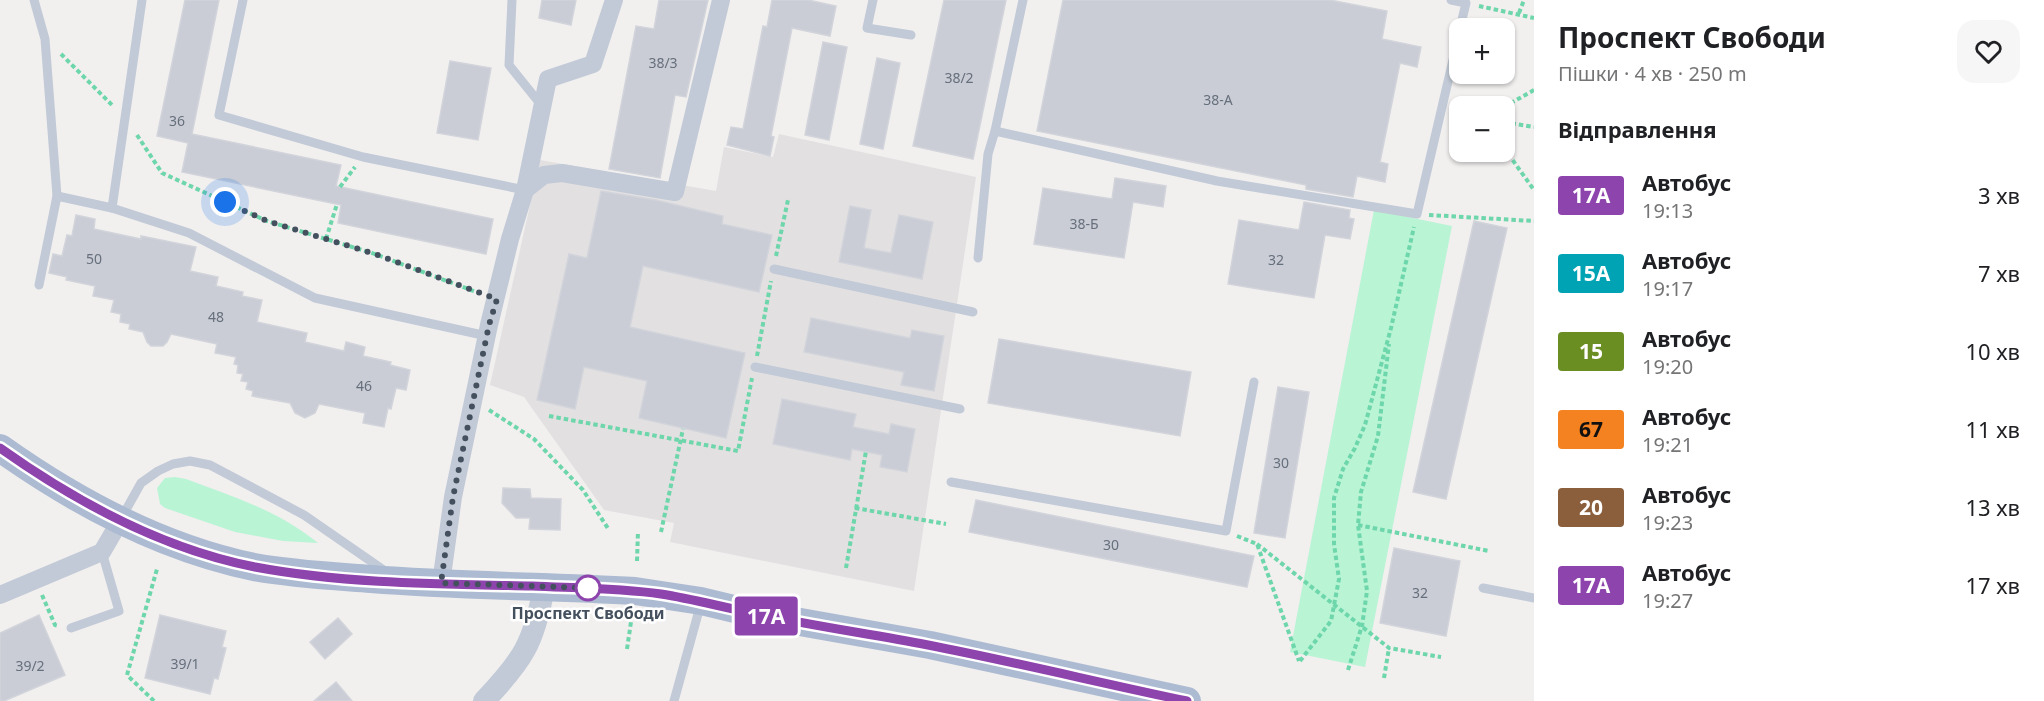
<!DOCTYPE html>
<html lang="uk">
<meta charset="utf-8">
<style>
:root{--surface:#fff;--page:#f6f6f6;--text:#202124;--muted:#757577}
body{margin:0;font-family:"Noto Sans",sans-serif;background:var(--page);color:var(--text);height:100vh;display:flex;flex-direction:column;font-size:22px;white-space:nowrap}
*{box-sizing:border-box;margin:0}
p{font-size:20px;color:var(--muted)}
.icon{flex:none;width:33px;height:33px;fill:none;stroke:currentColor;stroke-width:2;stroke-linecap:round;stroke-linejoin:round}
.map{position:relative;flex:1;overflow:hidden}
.panel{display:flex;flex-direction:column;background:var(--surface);width:510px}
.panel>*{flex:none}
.badge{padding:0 12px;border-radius:4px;font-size:21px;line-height:39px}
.fabs{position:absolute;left:1449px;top:18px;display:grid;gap:12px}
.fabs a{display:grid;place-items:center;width:66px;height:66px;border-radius:12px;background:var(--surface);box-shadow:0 2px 4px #0004;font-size:30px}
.you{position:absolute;width:30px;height:30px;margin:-15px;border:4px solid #fff;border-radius:50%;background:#1a73e8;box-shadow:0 0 0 9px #1a73e833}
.map>.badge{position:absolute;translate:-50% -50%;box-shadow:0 0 0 3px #fff}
h2{padding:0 24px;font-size:22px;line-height:54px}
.round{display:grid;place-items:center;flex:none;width:63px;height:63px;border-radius:18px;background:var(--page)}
.headline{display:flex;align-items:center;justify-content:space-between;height:102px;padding:0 24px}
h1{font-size:28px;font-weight:700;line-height:45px}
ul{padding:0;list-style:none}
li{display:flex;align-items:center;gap:18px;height:78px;padding:0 24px}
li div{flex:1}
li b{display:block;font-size:22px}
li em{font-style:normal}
li .badge{min-width:66px;font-weight:700;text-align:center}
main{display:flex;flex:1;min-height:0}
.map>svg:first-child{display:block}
.education{fill:#e3e0e1}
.green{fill:#b9f4d5}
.building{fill:#cacdd5;stroke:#d2d4db;stroke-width:1.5}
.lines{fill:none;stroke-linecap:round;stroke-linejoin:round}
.path{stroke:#6dd6ab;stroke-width:4;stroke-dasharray:4.5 3;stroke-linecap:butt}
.service{stroke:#c1cad6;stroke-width:9}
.minor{stroke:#c1cad6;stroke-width:18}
.tertiary{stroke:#c1cad6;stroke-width:22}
.primary{stroke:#acbbd1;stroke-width:28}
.line-casing{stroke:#fff;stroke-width:14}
.line{stroke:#8e44ad;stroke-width:9}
.walk{stroke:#45505f;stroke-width:6;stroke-dasharray:0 10.8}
.stop-dot{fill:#fff;stroke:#8e44ad;stroke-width:3}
.labels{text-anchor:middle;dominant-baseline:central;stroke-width:5;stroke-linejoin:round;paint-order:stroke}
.number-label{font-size:14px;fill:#666f7c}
.stop-label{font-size:16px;font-weight:bold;fill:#45505f;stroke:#fff}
</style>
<main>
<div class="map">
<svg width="1534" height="701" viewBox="0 0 1534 701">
<rect width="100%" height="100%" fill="#f2efef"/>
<!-- education -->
<polygon class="education" points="779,134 976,177 914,591 670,542 674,523 604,510 524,397 490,385 540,160 716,191 724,147 773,157"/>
<!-- green -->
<g class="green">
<polygon points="1374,210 1452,226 1365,667 1290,652"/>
<path d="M175 477 186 479C232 496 279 511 318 543L283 541 235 532 165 508 160 504 157 488 165 478Z"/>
</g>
<!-- building -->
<g class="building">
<polygon points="185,0 219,0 192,134 341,165 336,186 493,219 486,254 338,223 341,205 182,172 188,143 157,136"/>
<polygon points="542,0 576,0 571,25 539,18"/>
<polygon points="659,0 708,0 686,97 675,95 660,178 609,169 636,26 654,29"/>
<polygon points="772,0 808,0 836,6 830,36 792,28 771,136 774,137 770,156 727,145 731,127 743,129 763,26 767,27"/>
<polygon points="944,0 1006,0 973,159 913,146"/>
<polygon points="1063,0 1330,0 1387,11 1382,39 1421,47 1417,67 1400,63 1380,162 1388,164 1385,182 1357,176 1353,197 1306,189 1306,185 1037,131"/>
<polygon points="823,42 847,47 829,140 805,135"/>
<polygon points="877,58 900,63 883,149 860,144"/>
<polygon points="450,61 491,68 478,140 437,133"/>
<polygon points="1115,178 1166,186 1163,207 1133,202 1124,258 1034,244 1043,188 1112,199"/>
<polygon points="601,191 656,200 723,216 722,224 772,235 759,292 643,266 630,327 745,353 726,438 639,418 647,381 584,367 575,409 537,400 569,254 587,258"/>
<polygon points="1304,202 1350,210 1349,218 1354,219 1350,239 1325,235 1314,298 1228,284 1239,220 1299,230"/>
<polygon points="850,206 871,210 864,248 891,253 899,215 933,222 922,279 839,262"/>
<polygon points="76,215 95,219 94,229 141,239 141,236 196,247 190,271 218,277 216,286 243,292 242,296 262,300 257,322 307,333 305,342 344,351 346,342 365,347 363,356 391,362 390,365 410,370 406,390 396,388 391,409 388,408 384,427 363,423 365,413 319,404 315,413 305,418 295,413 290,403 252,396 253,391 246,389 248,382 241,381 243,374 237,373 238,365 234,364 236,357 215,353 217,344 171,334 167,342 163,346 151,346 147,342 143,332 129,329 130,324 120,322 121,314 111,312 114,300 93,296 95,286 66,280 67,277 49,273 53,254 62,256 67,235 72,236"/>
<polygon points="1474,221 1507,228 1446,499 1413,492"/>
<polygon points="811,318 910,338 912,330 944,336 934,391 901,385 904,372 804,352"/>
<polygon points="999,339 1191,372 1180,436 988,403"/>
<polygon points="1278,387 1309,392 1285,538 1254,533"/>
<polygon points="782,399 856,414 853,427 889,434 891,424 915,429 907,472 880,467 882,455 852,449 850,460 773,444"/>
<polygon points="503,488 530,489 531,498 561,499 560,530 529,529 530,518 516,518 502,503"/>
<polygon points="976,500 1254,556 1247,587 969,532"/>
<polygon points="1394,548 1460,561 1446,636 1380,623"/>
<polygon points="39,615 65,675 4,701 0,701 0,633"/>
<polygon points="160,615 226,631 222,647 226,648 218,679 214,678 210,694 145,678"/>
<polygon points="338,618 352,634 325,659 310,642"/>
<polygon points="336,682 352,701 314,701"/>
</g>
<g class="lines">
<!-- path -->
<g class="path">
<polyline points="1479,6 1534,18"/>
<polyline points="1519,13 1524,0"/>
<polyline points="61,54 113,106"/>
<polyline points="1504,107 1534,90"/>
<polyline points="1504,122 1534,127"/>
<polyline points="137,135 162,173 267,221 372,253 479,293"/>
<polyline points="1504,148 1534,190"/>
<polyline points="340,187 355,167"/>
<polyline points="1429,215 1534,221"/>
<polyline points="326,239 337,204"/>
<polyline points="776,256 788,200"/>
<polyline points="757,356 771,281"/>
<polyline points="489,410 534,439 583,490 609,530"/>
<polyline points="549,416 738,451 752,378"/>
<polyline points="855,508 946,524"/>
<polyline points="1358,525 1489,551"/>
<polyline points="661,532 683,429"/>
<polyline points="1237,536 1257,544 1299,661"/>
<polyline points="1257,544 1389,648 1441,657"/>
<polyline points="637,561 638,531"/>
<polyline points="846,568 866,451"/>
<polyline points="42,595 55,625 59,626"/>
<polyline points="627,649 631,622"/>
<polyline points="1300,661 1331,621 1339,579 1334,544 1334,498 1343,469 1355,448 1365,425 1391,328 1414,227"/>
<polyline points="1348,670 1362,626 1367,591 1358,525 1361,492 1378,436 1389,344"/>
<polyline points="1384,678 1389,648"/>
<polyline points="154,701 127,675 157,569"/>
</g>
<!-- service -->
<g class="service">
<polyline points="34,0 45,39 57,196 39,285"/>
<polyline points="243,0 219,115 363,157 525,190"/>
<polyline points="512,0 509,65 542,106"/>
<polyline points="873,0 867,28 911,35"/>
<polyline points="1023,0 995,131 1217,181 1417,214 1460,30"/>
<polyline points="1451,0 1466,3 1460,28"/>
<polyline points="57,196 112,208 189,233 315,298 487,336"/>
<polyline points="112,208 142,0"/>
<polyline points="978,258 988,154 995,131"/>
<polyline points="774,269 973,312"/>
<polyline points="755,367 960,409"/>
<polyline points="951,482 1226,531 1254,382"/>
<polyline points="122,517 141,483 158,471 173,464 190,461 210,465 304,515 385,571"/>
<polyline points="1483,588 1534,598"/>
<polyline points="71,628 119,611 102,552"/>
<polyline points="674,701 701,603"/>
</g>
<!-- minor -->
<g class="minor">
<polyline points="525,190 544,175 562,173 675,192 721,0"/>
<polyline points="441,583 453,497 489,325 510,239 525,190 548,79 593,64 614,0"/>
<polyline points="0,595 102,552 120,521"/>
</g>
<!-- tertiary -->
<path class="tertiary" d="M484 701C523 660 534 643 544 587"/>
<!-- primary -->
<path class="primary" d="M0 448C76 502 162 548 254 567 292 574 332 576 371 579 459 586 547 586 635 591L701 601 755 614 930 645 1187 701"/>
</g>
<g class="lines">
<!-- line casing -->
<g class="line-casing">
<path id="line" d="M0 448C76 502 163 549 255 567 346 584 440 584 532 586 575 588 619 588 661 594 694 599 725 608 758 614 814 626 871 634 928 645 1015 662 1101 683 1187 701"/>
</g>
<!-- line -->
<use href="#line" class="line"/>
<!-- walk -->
<polyline class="walk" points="225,202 267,221 372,253 497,299 489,325 453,497 441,583 588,588"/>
</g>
<!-- markers -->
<circle class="stop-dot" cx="588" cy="588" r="12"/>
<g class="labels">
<!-- number labels -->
<g class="number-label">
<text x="663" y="62">38/3</text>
<text x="959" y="77">38/2</text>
<text x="1218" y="99">38-А</text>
<text x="177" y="120">36</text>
<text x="1084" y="223">38-Б</text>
<text x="94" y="258">50</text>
<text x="1276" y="259">32</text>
<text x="216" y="316">48</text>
<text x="364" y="385">46</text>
<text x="1281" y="462">30</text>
<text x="1111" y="544">30</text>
<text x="1420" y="592">32</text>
<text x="185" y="663">39/1</text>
<text x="30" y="665">39/2</text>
</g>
<!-- stop labels -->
<g class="stop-label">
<text x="588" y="613">Проспект Свободи</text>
</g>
</g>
</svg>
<div class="fabs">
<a>+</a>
<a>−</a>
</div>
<div class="you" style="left:225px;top:202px"></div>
<b class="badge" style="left:766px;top:616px;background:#8e44ad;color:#fff">17А</b>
</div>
<section class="panel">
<div class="headline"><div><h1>Проспект Свободи</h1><p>Пішки · 4 хв · 250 m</p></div><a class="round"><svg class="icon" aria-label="heart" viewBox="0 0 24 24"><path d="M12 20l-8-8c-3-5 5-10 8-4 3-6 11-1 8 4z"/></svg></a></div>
<h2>Відправлення</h2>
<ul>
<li><span class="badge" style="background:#8e44ad;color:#fff">17А</span><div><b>Автобус</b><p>19:13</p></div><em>3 хв</em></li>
<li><span class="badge" style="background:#00a3b4;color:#fff">15А</span><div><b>Автобус</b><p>19:17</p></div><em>7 хв</em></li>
<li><span class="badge" style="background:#6b8e23;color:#fff">15</span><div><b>Автобус</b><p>19:20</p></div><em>10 хв</em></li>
<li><span class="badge" style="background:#f58220;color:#111">67</span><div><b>Автобус</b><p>19:21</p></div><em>11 хв</em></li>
<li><span class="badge" style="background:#8b5e3c;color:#fff">20</span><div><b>Автобус</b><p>19:23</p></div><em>13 хв</em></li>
<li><span class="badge" style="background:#8e44ad;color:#fff">17А</span><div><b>Автобус</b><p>19:27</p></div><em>17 хв</em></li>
</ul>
</section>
</main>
